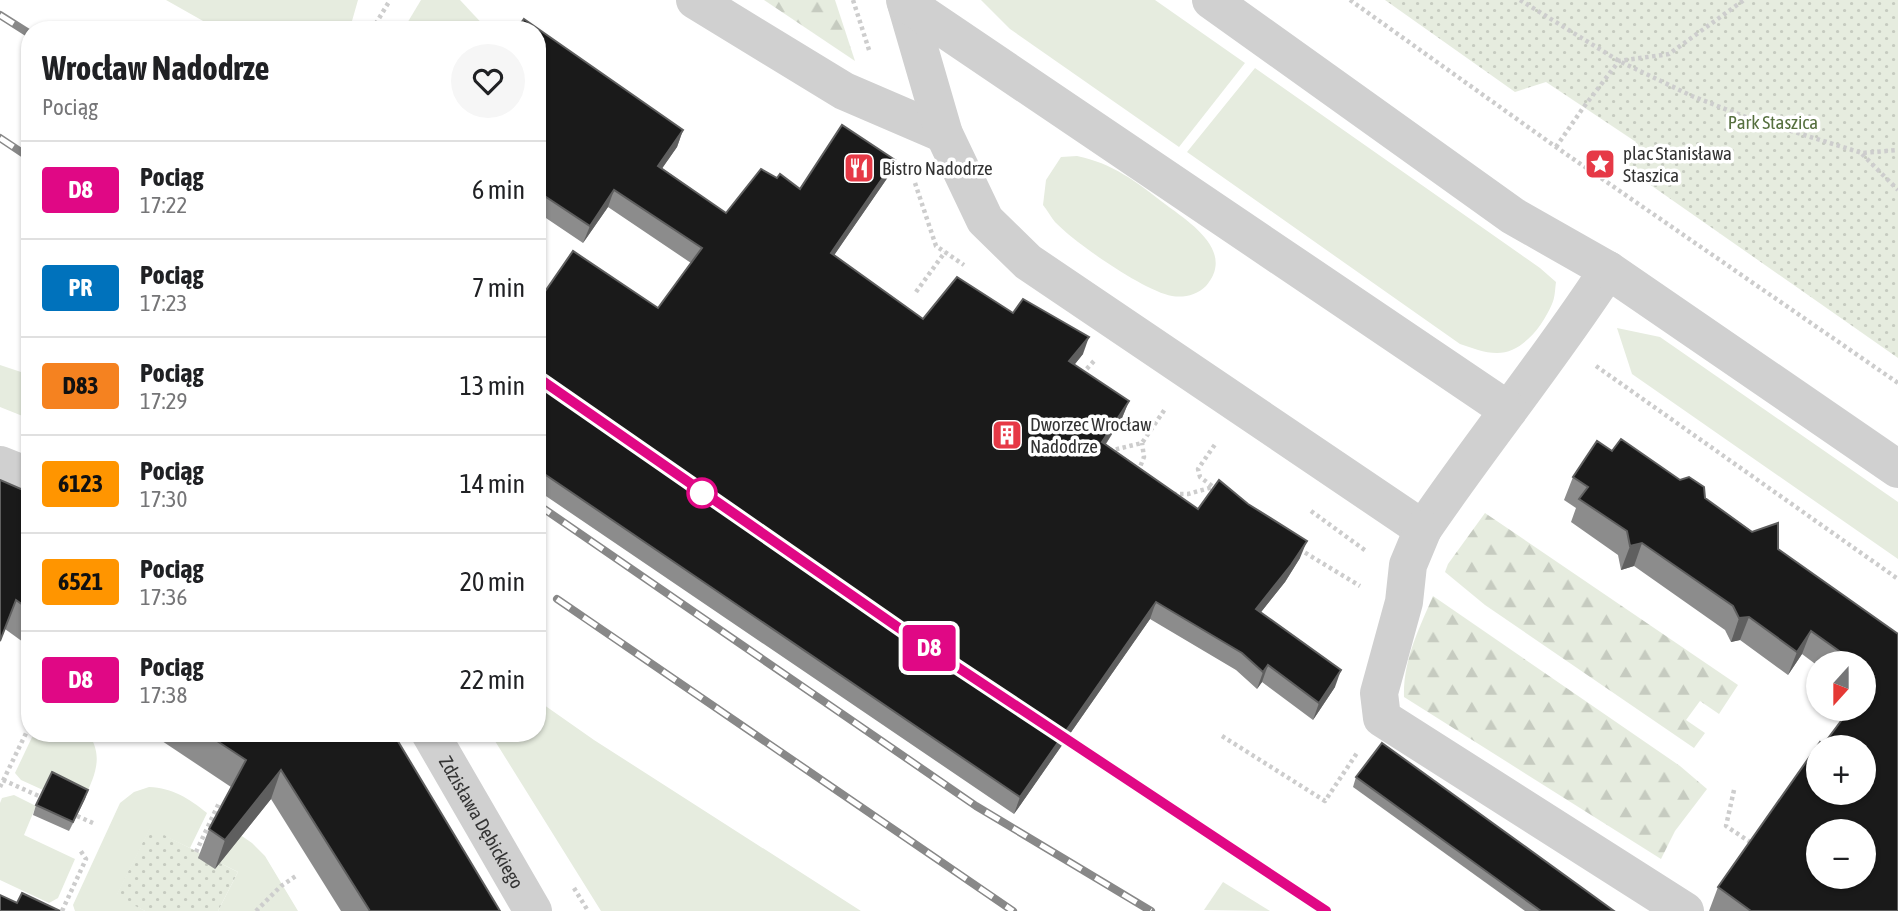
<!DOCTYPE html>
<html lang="pl">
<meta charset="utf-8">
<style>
:root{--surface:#fff;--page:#f6f6f6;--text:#202124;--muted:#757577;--line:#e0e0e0}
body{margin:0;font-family:"Asap Condensed",sans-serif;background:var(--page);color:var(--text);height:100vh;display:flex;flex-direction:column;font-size:26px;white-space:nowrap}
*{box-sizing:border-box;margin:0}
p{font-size:23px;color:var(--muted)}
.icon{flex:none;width:38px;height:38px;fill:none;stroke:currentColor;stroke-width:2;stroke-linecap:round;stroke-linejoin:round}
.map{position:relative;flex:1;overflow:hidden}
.drawer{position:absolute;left:21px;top:21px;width:525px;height:721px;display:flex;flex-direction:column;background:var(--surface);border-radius:28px;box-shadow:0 2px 5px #0004}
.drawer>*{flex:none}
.badge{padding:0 14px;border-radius:5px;font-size:24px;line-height:46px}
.needle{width:46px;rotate:201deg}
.tools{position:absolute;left:1806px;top:651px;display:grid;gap:14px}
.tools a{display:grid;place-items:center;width:70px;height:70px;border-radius:50%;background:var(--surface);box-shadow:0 2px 5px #0004;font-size:35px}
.map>.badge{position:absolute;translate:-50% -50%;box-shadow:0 0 0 4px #fff}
.round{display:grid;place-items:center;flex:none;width:74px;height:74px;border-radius:37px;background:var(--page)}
.headline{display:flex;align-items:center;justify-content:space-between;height:119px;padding:0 21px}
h1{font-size:33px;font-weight:700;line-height:52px}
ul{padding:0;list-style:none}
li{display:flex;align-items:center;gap:21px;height:98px;padding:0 21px;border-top:2px solid var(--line)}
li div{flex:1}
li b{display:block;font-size:26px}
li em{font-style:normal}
li .badge{min-width:77px;font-weight:700;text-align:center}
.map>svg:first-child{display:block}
.grass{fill:#e6ecdf}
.forest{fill:url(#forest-firs)}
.park{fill:url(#park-dots)}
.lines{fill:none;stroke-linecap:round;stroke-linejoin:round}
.path{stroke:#cdcdcd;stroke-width:4.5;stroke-dasharray:3.5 3.5;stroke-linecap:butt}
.minor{stroke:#d0d0d0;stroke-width:38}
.rail-casing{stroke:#888;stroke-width:8}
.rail{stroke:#fff;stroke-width:5;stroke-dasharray:16;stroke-linecap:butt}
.wall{fill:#8c8c8c}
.shaded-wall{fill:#5f5f5f}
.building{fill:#1a1a1a;stroke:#5f5f5f;stroke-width:2;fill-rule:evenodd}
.line-casing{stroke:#fff;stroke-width:16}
.line{stroke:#e00885;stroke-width:10}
.stop-dot{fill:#fff;stroke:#e00885;stroke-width:3.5}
.labels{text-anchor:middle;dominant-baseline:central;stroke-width:7;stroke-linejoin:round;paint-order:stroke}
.park-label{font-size:19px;fill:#56703f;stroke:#fff}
.poi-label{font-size:19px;fill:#333;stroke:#fff;text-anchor:start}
.street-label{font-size:19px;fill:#333;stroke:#fff}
</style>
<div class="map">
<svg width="1898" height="911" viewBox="0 0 1898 911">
<defs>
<pattern id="forest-firs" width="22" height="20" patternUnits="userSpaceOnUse" patternTransform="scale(1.75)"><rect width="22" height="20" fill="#e6ecdf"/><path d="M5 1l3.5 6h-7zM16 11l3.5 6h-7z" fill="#c6cbc0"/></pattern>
<pattern id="park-dots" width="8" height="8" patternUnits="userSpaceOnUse" patternTransform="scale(1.75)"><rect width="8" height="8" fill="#e6ecdf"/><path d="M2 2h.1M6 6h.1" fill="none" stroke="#c6cbc0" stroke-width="1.8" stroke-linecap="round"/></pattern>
</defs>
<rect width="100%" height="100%" fill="#fff"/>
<!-- grass -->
<g class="grass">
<polygon points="166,0 358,0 352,21 371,30 219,30"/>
<polygon points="421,0 460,0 488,30 403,30"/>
<polygon points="981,0 1155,0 1245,63 1179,147 1010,29"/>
<path d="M1255 68 1540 268 1556 282C1555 289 1555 298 1552 304 1543 325 1523 353 1497 353 1484 353 1472 348 1460 344L1187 152Z"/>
<path d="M1077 156C1112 163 1137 182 1165 204 1189 222 1236 251 1206 286 1197 295 1184 298 1172 296 1144 291 1075 243 1055 222 1051 217 1047 210 1043 205L1046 180 1061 157Z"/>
<polygon points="1617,328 1660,337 1898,502 1898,559 1632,374"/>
<polygon points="0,365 30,375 30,419 0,407"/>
<polygon points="537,700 594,740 861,911 601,911 490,733 537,733"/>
<path d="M34 733H88C104 756 95 775 85 797L48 780 43 790 21 780 15 773Z"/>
<path d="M149 787C173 788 188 798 207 813L190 848 150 829 117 895 145 911H75L73 905 120 803 134 792Z"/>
<polygon points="14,795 36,806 24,835 75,859 58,898 49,903 0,880 0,803 2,798"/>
<polygon points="220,821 252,843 265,856 298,911 218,911 238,872 204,855"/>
<polygon points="1223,882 1270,911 1204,910"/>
</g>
<!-- forest -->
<g class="forest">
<polygon points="764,0 835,0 855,61"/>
<polygon points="1485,513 1738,685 1719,714 1700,701 1686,720 1705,733 1694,748 1485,605 1445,572 1448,564"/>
<path d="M1433 596 1680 766 1707 789 1675 831 1661 859 1404 697C1403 660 1419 629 1433 596Z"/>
</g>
<!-- park -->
<g class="park">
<polygon points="1385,0 1898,0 1898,358 1622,165 1636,142 1546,82 1515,92"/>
<polygon points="150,828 238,872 218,911 145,911 116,896"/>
</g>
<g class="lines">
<!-- path -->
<g class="path">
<polyline points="853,0 870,53"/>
<polyline points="1350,0 1556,147 1898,383"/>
<polyline points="1520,0 1619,61 1692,96 1743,116 1862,153 1898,150"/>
<polyline points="372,30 390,0"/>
<polyline points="1556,147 1583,108 1619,61 1669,54 1744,0"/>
<polyline points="1862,154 1898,190"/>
<polyline points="915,183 936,246 964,265"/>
<polyline points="916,292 945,252"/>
<polyline points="1596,366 1898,579"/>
<polyline points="1082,374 1094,361"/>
<polyline points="1109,451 1142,443 1165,409"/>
<polyline points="1138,472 1144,457 1142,443"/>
<polyline points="1212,486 1200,477 1198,469 1216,443"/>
<polyline points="1173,494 1188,494 1213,487 1218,491"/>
<polyline points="1311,511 1366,551"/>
<polyline points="1299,549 1360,586"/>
<polyline points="1222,736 1325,801 1357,753"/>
<polyline points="3,780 41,797"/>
<polyline points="0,787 30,725"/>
<polyline points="1734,790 1726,826 1753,844"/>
<polyline points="77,816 93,823"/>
<polyline points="196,852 219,803"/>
<polyline points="574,888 588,911"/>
<polyline points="62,911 86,859 80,850"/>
<polyline points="256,911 281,886 296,876"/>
</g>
<!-- minor -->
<g class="minor">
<polyline points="695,0 844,91 944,134"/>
<path d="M905 0 944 134 985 220 1028 262 1423 529C1483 441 1550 359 1608 270"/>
<polyline points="1211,0 1513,216 1608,270 1898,469"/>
<polyline points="906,3 1508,410"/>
<polyline points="0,465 30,477"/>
<polyline points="1423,529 1408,565 1404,602 1379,693 1382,718 1685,911"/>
<path id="s1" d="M430 733 533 911"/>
</g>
<!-- rail casing -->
<g class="rail-casing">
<g id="rail">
<polyline points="0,15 30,34"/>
<polyline points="0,138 30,158"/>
<polyline points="537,504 976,806 1151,911"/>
<polyline points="557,599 1013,911"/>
<polyline points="1049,728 1326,911"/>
</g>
</g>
<!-- rail -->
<use href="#rail" class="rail"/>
</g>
<!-- wall -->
<g class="wall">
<polygon points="537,30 683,130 677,147 662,168 726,213 777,178 800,189 888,177 834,255 923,319 1013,313 1083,354 1074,365 1129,401 1122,418 1106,444 1198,509 1300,558 1285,582 1261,612 1335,687 1313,720 1262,682 1257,689 1236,670 1150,619 1014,814 537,490 537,303 658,308 691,263 608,207 583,243 537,212"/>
<polygon points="1612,451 1705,498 1898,634 1898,911 1709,911 1718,887 1823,745 1864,709 1864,663 1818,663 1818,666 1802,654 1788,675 1740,640 1731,642 1725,630 1634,566 1621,570 1618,555 1571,522 1576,508 1564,500 1573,477"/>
<polygon points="0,480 30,493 30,647 5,629 0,642"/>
<polygon points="150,733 393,733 500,911 341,911 271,799 215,869 198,858 209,829 231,787"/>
<polygon points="1356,777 1614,911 1525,911 1353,787"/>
<polygon points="88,790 69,831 33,815 36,805"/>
</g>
<!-- shaded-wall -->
<g class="shaded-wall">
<polygon points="683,130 677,147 652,183 658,166"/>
<polygon points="895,160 888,177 824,270 831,253"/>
<polygon points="614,190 608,207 583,243 590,226"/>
<polygon points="1089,337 1083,354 1063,379 1069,361"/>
<polygon points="1129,401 1122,418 1096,459 1102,442"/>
<polygon points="1307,541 1300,558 1285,582 1250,626 1256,609"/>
<polygon points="1642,543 1634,566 1621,570 1630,546"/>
<polygon points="1156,602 1150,619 1014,814 1020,797"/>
<polygon points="1749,617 1740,640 1731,642 1739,618"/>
<polygon points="1811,631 1802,654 1788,675 1797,652"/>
<polygon points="1268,665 1262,682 1257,689 1263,672"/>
<polygon points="1341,670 1335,687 1313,720 1319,703"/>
<polygon points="281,770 271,799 215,869 225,840"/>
<polygon points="88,790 85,799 69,831 73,822"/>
</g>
<!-- building -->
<g class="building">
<polygon points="524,19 683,130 658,166 726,213 761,169 777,178 780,174 800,189 842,125 895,160 831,253 923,319 957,277 1013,313 1023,299 1089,337 1069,361 1129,401 1102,442 1198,509 1219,480 1248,504 1307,541 1291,565 1256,609 1341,670 1319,703 1268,665 1263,672 1242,653 1156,602 1020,797 537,469 537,303 573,251 658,308 702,248 614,190 590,226 537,191 537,30 516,30"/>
<path d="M1621 439 1680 480 1689 477 1704 487 1705 498 1752 532 1778 523V549L1898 634V911H1751L1718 887 1820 742 1823 745 1850 709H1864V689L1874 676 1864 669V663H1856L1811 631 1797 652 1749 617 1739 618 1733 606 1642 543 1630 546 1627 531 1579 499 1588 487 1573 477 1597 441 1612 451ZM1818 747H1864V793H1818ZM1818 831H1864V877H1818Z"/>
<polygon points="0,480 30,493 30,610 16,600 0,641"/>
<polygon points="205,733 393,733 500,911 370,911 281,770 225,840 209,829 246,760"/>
<polygon points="1382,743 1614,911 1541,911 1356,777"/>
<polygon points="52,772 88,790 73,822 36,805"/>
<polygon points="22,893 60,911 0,911 0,895 17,903"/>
</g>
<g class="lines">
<!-- line casing -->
<g class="line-casing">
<polyline id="line" points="537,377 912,637 1326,911"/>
</g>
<!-- line -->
<use href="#line" class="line"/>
</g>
<!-- icons -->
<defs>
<g id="sight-square" transform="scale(1.575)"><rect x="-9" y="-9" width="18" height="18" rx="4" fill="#e63946" stroke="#fff"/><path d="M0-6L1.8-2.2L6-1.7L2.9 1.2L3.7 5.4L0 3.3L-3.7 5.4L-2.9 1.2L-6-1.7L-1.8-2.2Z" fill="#fff"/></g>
<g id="restaurant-square" transform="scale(1.575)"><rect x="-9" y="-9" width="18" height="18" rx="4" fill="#e63946" stroke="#fff"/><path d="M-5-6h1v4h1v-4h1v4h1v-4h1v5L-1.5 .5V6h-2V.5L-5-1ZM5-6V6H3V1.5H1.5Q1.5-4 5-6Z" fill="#fff"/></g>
<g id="building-square" transform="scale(1.575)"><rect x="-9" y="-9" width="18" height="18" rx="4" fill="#e63946" stroke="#fff"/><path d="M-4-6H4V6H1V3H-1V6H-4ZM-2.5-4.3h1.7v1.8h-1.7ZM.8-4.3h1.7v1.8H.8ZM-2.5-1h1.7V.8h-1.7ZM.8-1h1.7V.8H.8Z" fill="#fff"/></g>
</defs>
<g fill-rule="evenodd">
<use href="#sight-square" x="1600" y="164"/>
<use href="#restaurant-square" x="859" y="168"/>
<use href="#building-square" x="1007" y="435"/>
</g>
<!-- markers -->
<circle class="stop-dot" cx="702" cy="493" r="14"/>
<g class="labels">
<!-- park labels -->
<g class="park-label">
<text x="1773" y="122">Park Staszica</text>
</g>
<!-- poi labels -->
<g class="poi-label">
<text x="1623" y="153">plac Stanisława<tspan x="1623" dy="22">Staszica</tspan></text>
<text x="882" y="168">Bistro Nadodrze</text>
<text x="1030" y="424">Dworzec Wrocław<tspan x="1030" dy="22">Nadodrze</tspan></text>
</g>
<!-- street labels -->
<g class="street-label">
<text stroke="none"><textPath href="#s1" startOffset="103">Zdzisława Dębickiego</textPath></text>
</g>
</g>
</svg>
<div class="tools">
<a><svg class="needle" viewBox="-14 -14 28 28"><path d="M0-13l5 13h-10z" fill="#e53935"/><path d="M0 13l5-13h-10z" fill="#757577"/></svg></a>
<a>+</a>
<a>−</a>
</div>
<b class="badge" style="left:929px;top:648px;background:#e00885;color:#fff">D8</b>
<section class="drawer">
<div class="headline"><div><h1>Wrocław Nadodrze</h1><p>Pociąg</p></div><a class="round"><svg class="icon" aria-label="heart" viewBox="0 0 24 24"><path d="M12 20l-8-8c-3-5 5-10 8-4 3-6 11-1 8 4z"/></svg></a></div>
<ul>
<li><span class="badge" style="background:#e00885;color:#fff">D8</span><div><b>Pociąg</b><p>17:22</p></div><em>6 min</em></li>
<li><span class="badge" style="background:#0072bc;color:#fff">PR</span><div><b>Pociąg</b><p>17:23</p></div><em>7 min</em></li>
<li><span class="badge" style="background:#f58220;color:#111">D83</span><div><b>Pociąg</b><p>17:29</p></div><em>13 min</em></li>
<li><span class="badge" style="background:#ff9500;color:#111">6123</span><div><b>Pociąg</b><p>17:30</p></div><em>14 min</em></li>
<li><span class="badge" style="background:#ff9500;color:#111">6521</span><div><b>Pociąg</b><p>17:36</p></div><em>20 min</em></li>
<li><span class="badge" style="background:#e00885;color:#fff">D8</span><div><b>Pociąg</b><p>17:38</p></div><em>22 min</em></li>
</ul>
</section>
</div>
